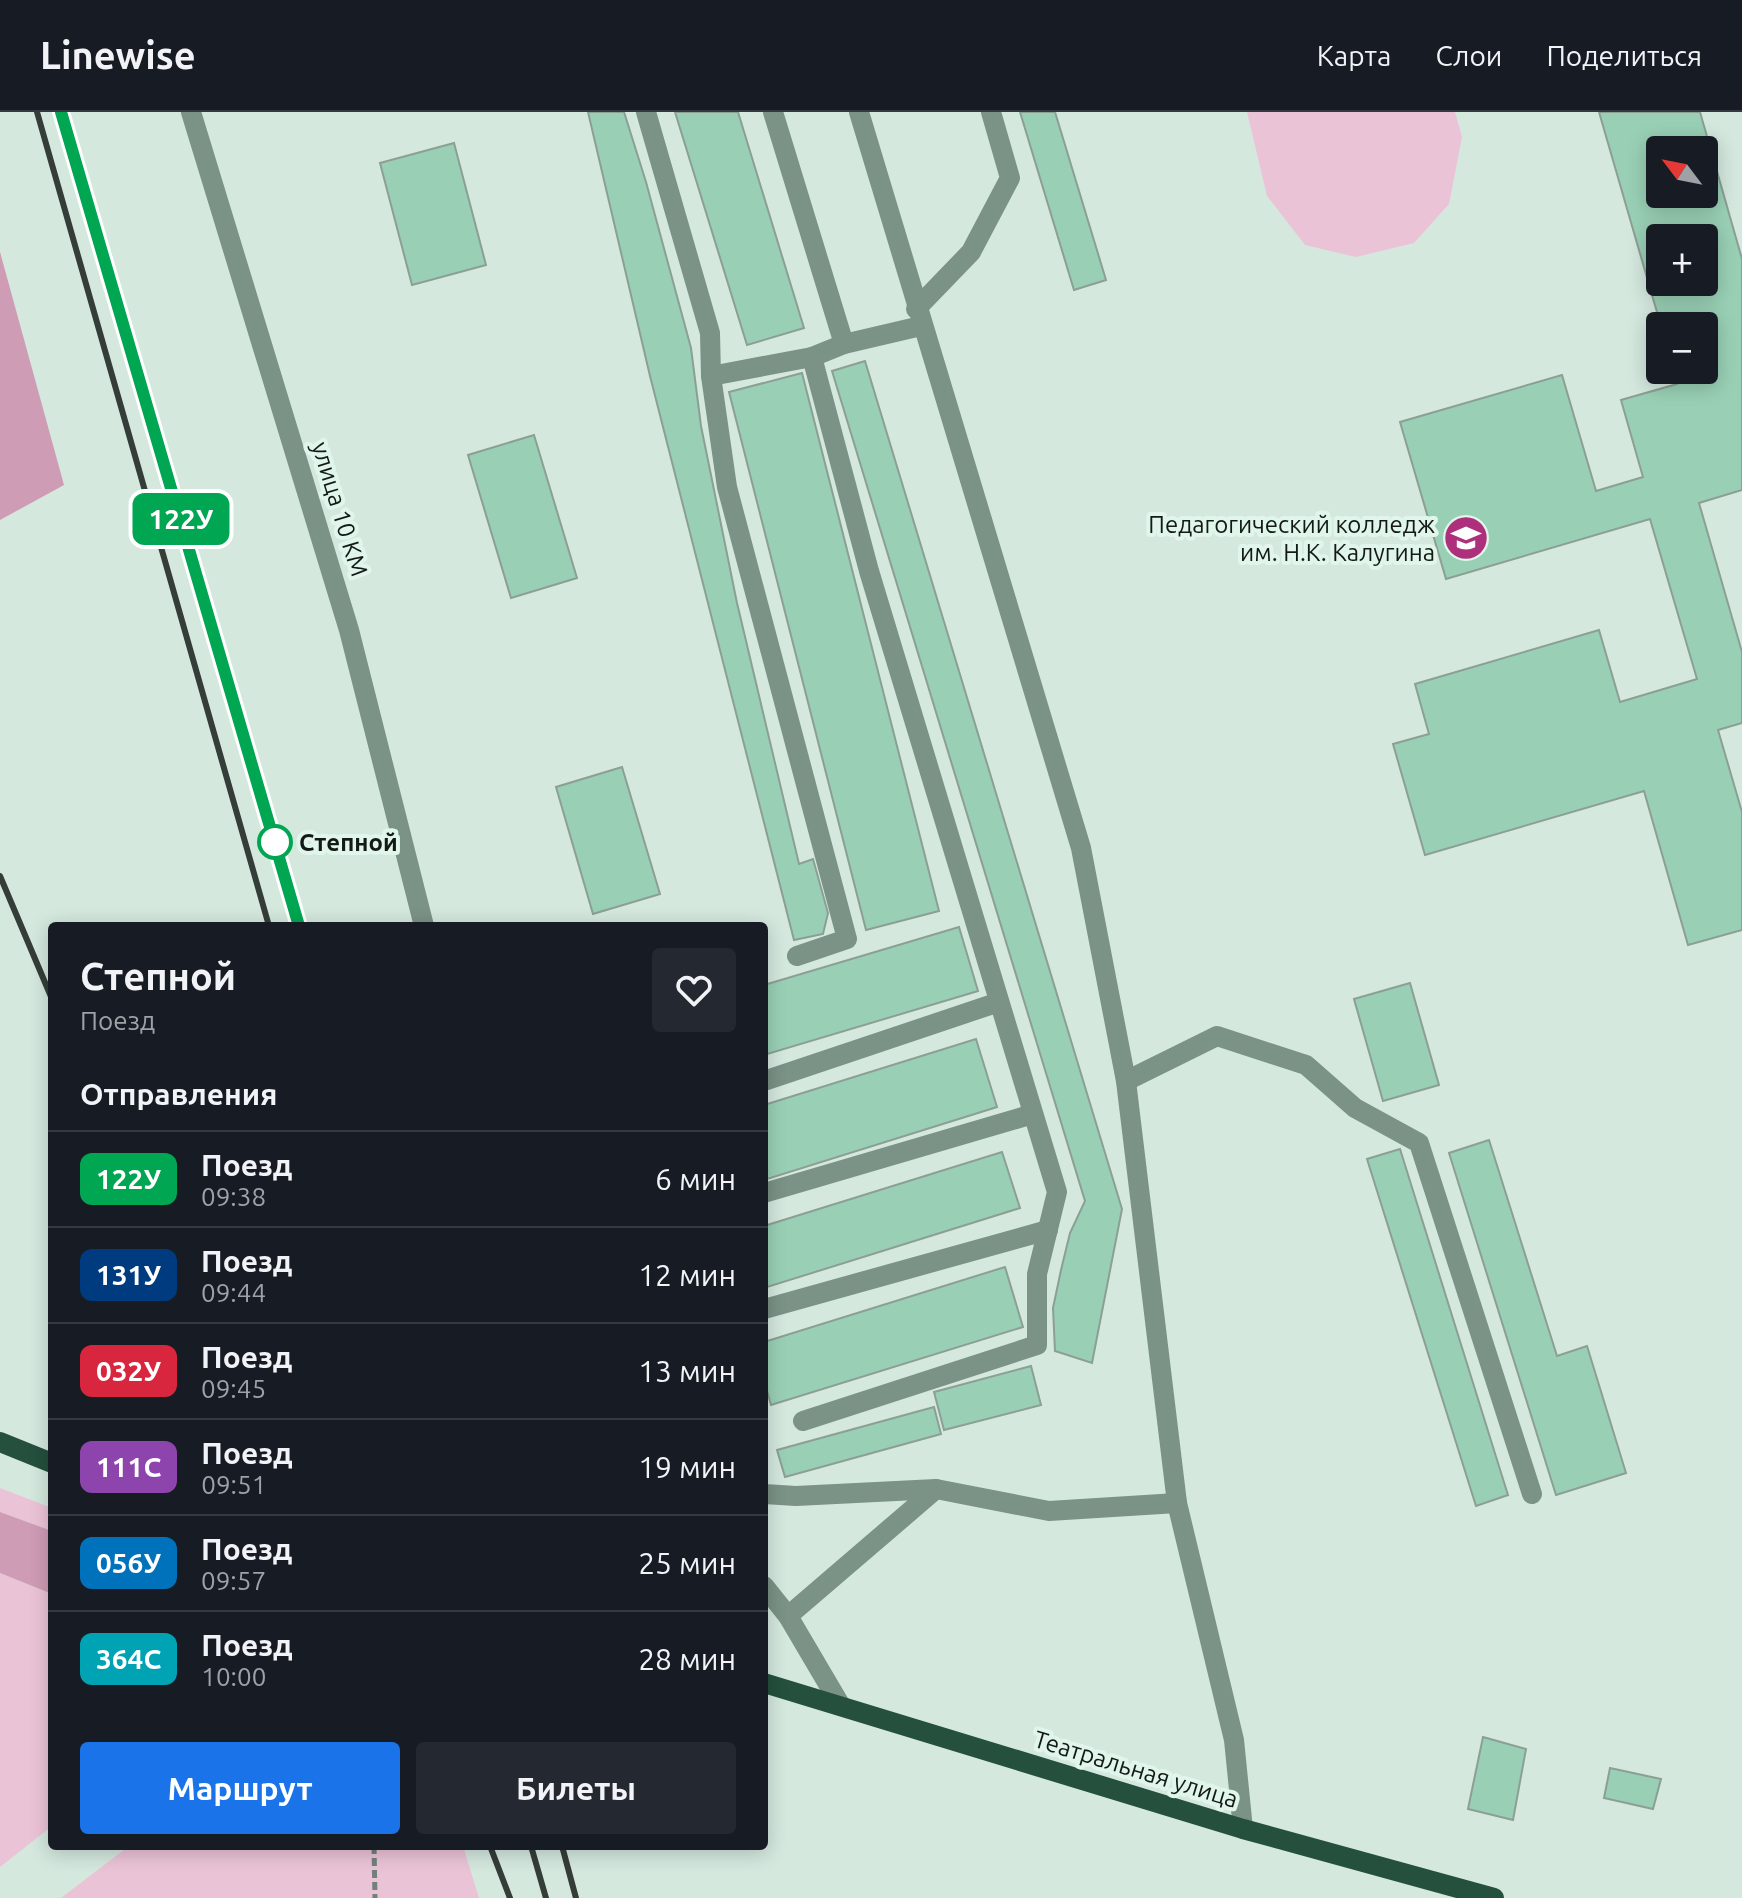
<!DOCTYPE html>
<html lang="ru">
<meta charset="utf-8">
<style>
:root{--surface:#171b24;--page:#242831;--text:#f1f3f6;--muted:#9ea1a6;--line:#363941;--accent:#1a73e8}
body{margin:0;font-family:Ubuntu,sans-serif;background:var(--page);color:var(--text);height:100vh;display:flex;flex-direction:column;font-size:30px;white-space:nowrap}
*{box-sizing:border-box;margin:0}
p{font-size:26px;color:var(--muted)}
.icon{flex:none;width:44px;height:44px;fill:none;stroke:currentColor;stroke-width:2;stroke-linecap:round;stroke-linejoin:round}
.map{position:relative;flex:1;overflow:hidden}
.drawer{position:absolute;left:48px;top:810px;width:720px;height:928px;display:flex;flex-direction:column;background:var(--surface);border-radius:8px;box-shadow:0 4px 20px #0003}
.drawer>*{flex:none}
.badge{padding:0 16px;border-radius:12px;font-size:28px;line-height:52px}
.needle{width:52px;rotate:302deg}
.buttons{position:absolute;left:1646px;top:24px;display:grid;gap:16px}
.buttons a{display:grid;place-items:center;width:72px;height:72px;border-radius:8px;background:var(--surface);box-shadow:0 4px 20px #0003;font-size:40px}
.map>.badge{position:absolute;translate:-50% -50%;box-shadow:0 0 0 4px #fff}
h2{padding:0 32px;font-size:30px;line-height:72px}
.round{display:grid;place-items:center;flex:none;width:84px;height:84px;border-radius:8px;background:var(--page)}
.head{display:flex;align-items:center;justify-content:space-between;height:136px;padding:0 32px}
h1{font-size:38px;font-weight:700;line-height:60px}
.cta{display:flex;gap:16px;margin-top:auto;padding:16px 32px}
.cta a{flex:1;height:92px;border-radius:8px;background:var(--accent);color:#fff;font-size:32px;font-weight:700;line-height:92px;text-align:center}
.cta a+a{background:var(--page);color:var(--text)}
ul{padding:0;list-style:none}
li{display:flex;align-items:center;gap:24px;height:96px;padding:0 32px;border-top:2px solid var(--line)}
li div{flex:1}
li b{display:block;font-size:30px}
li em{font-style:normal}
li .badge{min-width:88px;font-weight:700;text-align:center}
header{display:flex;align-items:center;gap:48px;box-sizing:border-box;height:112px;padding:0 40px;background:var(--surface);border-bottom:2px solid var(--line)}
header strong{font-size:38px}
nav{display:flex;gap:44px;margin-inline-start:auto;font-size:28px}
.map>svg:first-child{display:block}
.green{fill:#ebc3d7}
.forest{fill:#cf9cb5}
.building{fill:#99d0b5;stroke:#8c9f95;stroke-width:2;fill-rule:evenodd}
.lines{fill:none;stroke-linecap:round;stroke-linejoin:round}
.path{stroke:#73817a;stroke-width:5;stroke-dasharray:8 4;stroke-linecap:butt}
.service{stroke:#7b9286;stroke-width:20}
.minor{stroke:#7b9286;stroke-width:20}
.primary{stroke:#24503d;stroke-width:20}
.rail{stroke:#343d38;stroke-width:6}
.line-casing{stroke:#fff;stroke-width:18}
.line{stroke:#00a651;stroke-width:12}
.stop-dot{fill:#fff;stroke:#00a651;stroke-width:4}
.labels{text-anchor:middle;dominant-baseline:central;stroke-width:8;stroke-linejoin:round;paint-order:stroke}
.street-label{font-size:24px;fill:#131a16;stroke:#e1f6eb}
.poi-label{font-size:24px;fill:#131a16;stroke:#e1f6eb;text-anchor:end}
.stop-label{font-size:24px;font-weight:bold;fill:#131a16;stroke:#e1f6eb;text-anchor:start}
</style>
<header>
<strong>Linewise</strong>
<nav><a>Карта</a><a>Слои</a><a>Поделиться</a></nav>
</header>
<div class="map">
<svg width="1742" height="1786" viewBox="0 0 1742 1786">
<rect width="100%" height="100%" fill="#d4e8de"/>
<!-- green -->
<g class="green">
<polygon points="1247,0 1455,0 1462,25 1449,92 1414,131 1356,145 1305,133 1267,84"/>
<polygon points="0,1376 52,1396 52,1419 0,1400"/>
<polygon points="0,1461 52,1482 52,1714 0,1755"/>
<polygon points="129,1734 463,1734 479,1786 61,1786"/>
</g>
<!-- forest -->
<g class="forest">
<polygon points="0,140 64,373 0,408"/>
<polygon points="0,1400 52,1419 52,1482 0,1461"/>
</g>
<!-- building -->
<g class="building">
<polygon points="588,0 624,0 646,70 691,236 701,314 737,491 799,752 813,747 828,801 823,822 794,828 650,264"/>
<polygon points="675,0 738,0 804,216 747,233"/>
<polygon points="1020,0 1055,0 1106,168 1074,178"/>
<path d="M1599 0H1700L1742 147V378L1699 391 1742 540V611L1718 618 1742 700V818L1688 833 1644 679 1425 743 1393 632 1429 622 1415 572 1599 518 1620 590 1697 567 1650 407 1446 467 1400 310 1562 263 1596 379 1643 365 1621 288 1677 272 1673 258H1704V214H1661ZM1660 38H1704V82H1660ZM1660 126H1704V170H1660Z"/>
<polygon points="454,31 486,153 412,173 380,51"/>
<polygon points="865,249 1122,1097 1092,1251 1055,1239 1053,1196 1061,1158 1070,1121 1085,1089 832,259"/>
<polygon points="802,261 939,799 866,818 729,280"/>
<polygon points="534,323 577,466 511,486 468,343"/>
<polygon points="622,655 660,782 593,802 556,675"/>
<polygon points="959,815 978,879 764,943 764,873"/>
<polygon points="1410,871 1439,973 1383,989 1354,887"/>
<polygon points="976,927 997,995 764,1068 764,993"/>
<polygon points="1489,1028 1557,1244 1587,1234 1626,1361 1556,1383 1449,1041"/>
<polygon points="1400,1037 1508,1383 1476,1394 1367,1047"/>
<polygon points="1002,1040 1020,1096 764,1176 764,1114"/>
<polygon points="1005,1155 1023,1215 771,1293 764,1268 764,1230"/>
<polygon points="1031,1254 1041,1293 944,1318 934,1280"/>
<polygon points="934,1295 941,1322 785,1365 777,1338"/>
<polygon points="1483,1625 1526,1637 1513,1708 1468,1697"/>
<polygon points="1610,1656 1661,1667 1653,1697 1604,1686"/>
</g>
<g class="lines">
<!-- path -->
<polyline class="path" points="374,1734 375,1786"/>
<!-- service -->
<g class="service">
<polyline points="646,0 710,221 711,264 727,375 847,827 797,844"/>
<polyline points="773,0 844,232"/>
<polyline points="916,197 971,140 1010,66 991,0"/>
<polyline points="711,264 812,245 844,232 921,214"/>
<polyline points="764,969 999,890"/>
<polyline points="1126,969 1217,924 1306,953 1355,996 1419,1031 1532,1382"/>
<polyline points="764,1081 1033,1002"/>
<polyline points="764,1197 1048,1118"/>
<polyline points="803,1309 1037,1233 1037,1162 1057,1080 869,459 812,245"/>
</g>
<!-- minor -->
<g class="minor">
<polyline points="191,0 349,518 424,814"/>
<polyline points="859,0 1081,736 1126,969 1177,1391 1234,1628 1243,1717"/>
<polyline points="764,1382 796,1384 936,1377 1049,1399 1177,1391"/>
<polyline points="764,1474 788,1504 841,1594"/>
<polyline points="788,1504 936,1377"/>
</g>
<!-- primary -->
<g class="primary">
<polyline points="0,1330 52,1351"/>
<polyline points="764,1571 1243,1717 1494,1786"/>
</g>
<!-- rail -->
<g class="rail">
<polyline points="37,0 269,814"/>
<polyline points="61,0 299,814"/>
<polyline points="0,764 52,887"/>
<polyline points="490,1734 510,1786"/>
<polyline points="531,1734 546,1786"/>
<polyline points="562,1734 576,1786"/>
</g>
</g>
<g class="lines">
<!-- line casing -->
<g class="line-casing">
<polyline id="line" points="61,0 299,814"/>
</g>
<!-- line -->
<use href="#line" class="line"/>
</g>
<!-- icons -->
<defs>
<g id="university-disc" transform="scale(2.3)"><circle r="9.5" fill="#ae2f7c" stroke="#e1f6eb"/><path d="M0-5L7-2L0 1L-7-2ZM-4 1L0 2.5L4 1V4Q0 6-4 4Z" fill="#fff"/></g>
</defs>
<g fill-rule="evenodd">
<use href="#university-disc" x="1466" y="426"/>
</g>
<!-- markers -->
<circle class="stop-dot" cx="275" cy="730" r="16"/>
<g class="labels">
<!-- street labels -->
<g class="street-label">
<text transform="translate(340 397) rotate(73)">улица 10 КМ</text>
<text transform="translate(1136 1657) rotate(17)">Театральная улица</text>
</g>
<!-- poi labels -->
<g class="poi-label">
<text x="1435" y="412">Педагогический колледж<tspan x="1435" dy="28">им. Н.К. Калугина</tspan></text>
</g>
<!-- stop labels -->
<g class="stop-label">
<text x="299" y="730">Степной</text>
</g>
</g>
</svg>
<div class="buttons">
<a><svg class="needle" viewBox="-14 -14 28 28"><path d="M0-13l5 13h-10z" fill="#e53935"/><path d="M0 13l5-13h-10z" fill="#9ea1a6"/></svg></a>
<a>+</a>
<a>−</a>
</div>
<b class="badge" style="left:181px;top:407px;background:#00a651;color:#fff">122У</b>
<section class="drawer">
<div class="head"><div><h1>Степной</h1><p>Поезд</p></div><a class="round"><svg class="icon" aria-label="heart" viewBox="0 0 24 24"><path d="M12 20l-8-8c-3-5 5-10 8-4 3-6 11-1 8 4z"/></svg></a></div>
<h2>Отправления</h2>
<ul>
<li><span class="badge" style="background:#00a651;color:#fff">122У</span><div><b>Поезд</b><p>09:38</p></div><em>6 мин</em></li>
<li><span class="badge" style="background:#003b80;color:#fff">131У</span><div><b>Поезд</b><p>09:44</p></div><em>12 мин</em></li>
<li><span class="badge" style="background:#d7263d;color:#fff">032У</span><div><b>Поезд</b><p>09:45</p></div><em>13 мин</em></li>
<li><span class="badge" style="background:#8e44ad;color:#fff">111С</span><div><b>Поезд</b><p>09:51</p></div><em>19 мин</em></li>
<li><span class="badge" style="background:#0072bc;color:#fff">056У</span><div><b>Поезд</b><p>09:57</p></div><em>25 мин</em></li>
<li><span class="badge" style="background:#00a3b4;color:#fff">364С</span><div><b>Поезд</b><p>10:00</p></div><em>28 мин</em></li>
</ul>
<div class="cta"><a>Маршрут</a><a>Билеты</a></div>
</section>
</div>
